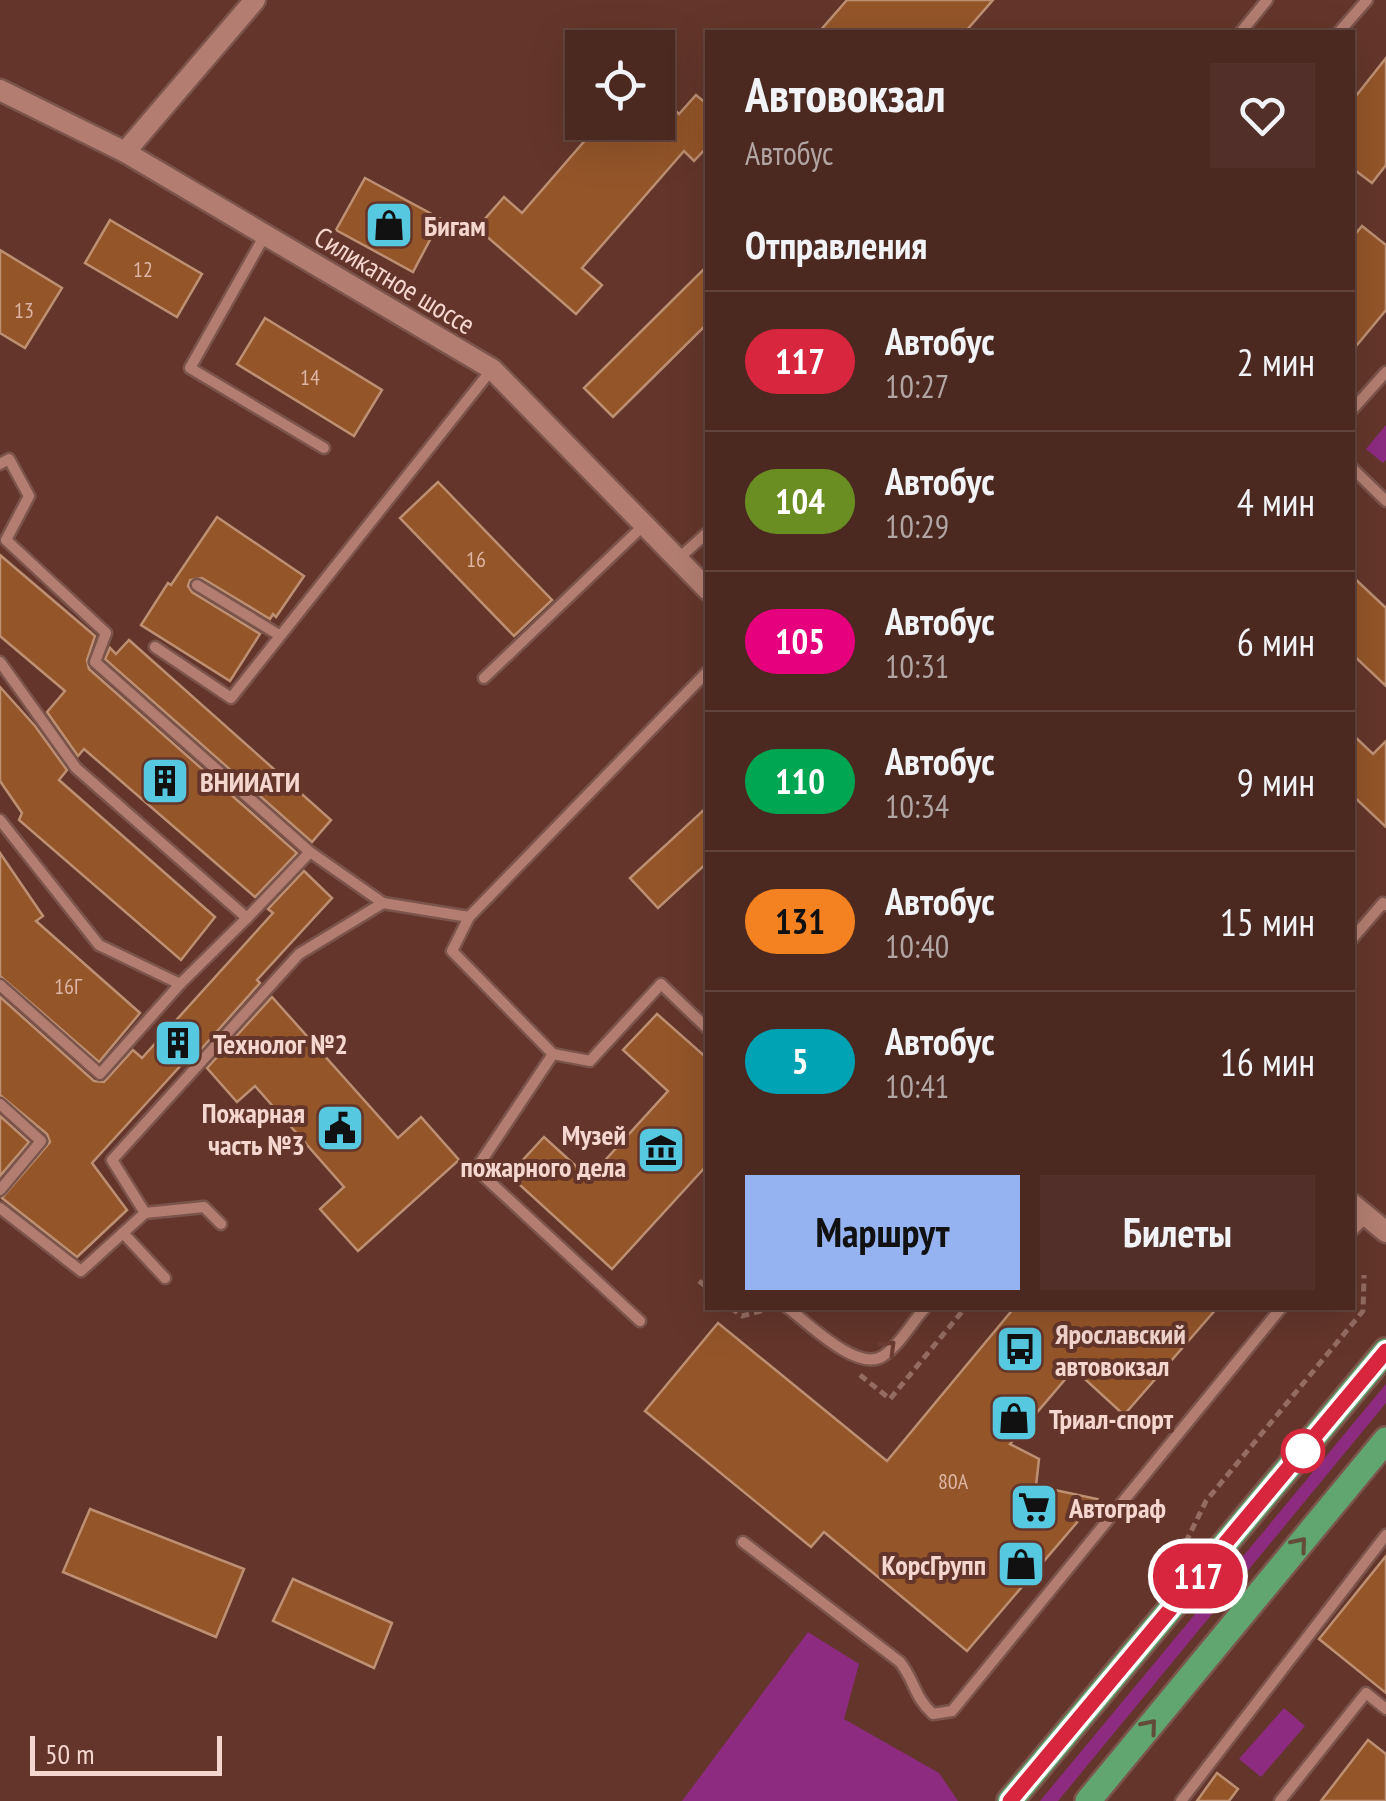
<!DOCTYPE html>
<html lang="ru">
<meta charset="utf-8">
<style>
:root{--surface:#4b2820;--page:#523029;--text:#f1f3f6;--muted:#b2a6a5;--line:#62443e;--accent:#95b2f1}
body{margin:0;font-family:"PT Sans Narrow",sans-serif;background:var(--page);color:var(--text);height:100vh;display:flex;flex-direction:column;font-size:38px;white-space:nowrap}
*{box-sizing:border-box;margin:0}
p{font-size:32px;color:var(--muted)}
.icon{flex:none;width:55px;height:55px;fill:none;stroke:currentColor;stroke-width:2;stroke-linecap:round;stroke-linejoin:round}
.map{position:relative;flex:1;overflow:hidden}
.drawer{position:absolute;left:705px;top:30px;width:650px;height:1280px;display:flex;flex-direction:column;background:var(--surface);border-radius:0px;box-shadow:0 10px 40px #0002,0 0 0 2px var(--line)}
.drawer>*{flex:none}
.badge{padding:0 20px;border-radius:32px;font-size:35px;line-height:65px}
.buttons{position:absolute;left:565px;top:30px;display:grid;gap:20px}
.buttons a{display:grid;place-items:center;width:110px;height:110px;border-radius:0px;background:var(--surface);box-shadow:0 10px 40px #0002,0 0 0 2px var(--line);font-size:50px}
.scale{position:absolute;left:30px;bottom:25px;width:192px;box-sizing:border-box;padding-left:10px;border:5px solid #f5d7d0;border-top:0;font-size:28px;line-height:35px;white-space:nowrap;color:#f5d7d0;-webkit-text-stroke:8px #64362b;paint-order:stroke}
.map>.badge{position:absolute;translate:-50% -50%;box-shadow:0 0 0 5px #fff}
h2{padding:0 40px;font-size:38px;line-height:90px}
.round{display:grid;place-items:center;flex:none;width:105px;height:105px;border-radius:0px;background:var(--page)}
.overview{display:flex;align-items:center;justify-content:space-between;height:170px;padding:0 40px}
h1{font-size:48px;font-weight:600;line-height:75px}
.primary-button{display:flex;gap:20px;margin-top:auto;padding:20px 40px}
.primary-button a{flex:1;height:115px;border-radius:0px;background:var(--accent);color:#111;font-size:40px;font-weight:600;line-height:115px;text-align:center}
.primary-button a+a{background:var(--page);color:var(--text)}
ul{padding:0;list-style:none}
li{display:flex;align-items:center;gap:30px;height:140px;padding:0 40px;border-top:2px solid var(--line)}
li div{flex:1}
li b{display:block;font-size:38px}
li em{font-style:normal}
li .badge{min-width:110px;font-weight:700;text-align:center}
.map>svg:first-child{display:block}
.green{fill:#8d2b80}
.building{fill:#945529;stroke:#be9073;stroke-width:2.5}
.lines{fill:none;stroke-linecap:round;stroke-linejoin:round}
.service-casing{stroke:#7b544b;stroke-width:15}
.minor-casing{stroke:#7b544b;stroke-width:25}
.primary-casing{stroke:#7b544b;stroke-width:30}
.path{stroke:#946c62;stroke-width:5;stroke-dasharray:8 5;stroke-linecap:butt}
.service{stroke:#b37e71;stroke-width:10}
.minor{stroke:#b37e71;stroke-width:20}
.primary{stroke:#61a670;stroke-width:25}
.oneway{stroke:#6c3d32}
.oneway2{stroke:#634c39}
.line-casing{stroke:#fff;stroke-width:22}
.line{stroke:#d7263d;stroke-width:15}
.stop-dot{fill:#fff;stroke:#d7263d;stroke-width:5}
.labels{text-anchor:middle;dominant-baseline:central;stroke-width:8;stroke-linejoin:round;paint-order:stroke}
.number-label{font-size:22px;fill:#ddb6a6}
.poi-label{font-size:28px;font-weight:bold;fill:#f5d7d0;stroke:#64362b;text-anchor:start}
.street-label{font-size:28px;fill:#f5d7d0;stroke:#64362b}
</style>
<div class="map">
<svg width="1386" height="1801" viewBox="0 0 1386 1801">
<rect width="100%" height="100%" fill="#64362b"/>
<!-- green -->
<g class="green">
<polygon points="1386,425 1386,460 1383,463 1366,449"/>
<polygon points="1386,1384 1386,1403 1058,1801 1040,1801"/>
<polygon points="808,1632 859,1664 844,1719 939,1773 958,1801 682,1801"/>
<polygon points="1284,1708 1305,1726 1261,1777 1239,1759"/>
</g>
<!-- building -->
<g class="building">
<polygon points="847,0 993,0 965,32 819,32"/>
<polygon points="1386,58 1386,165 1372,183 1352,168 1352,101"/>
<polygon points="658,95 679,114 696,95 708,105 708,146 694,161 684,151 582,268 602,285 576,314 477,228 504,197 522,213 601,122 658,122"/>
<polygon points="365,178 441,219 413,272 336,230"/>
<polygon points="110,220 202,274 177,317 85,263"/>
<polygon points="1362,226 1386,245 1386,310 1352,351 1352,238"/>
<polygon points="0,250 62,288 25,348 0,333"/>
<polygon points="708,265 708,323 613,417 584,388"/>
<polygon points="265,318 382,390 354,436 237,364"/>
<polygon points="438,482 552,600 514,636 400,518"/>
<polygon points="217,517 304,576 276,617 273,614 270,619 202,578 190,580 188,586 192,592 260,634 230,681 141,625 168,583 171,585"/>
<polygon points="0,555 95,636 87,660 89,669 297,853 255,897 84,749 78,756 47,712 65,691 0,636"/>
<polygon points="1352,576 1386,608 1386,686 1352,654"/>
<polygon points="129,640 331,820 312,842 105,659 110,648 116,654"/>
<polygon points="0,687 35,726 67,770 59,780 215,917 181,960 19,820 22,813 0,781"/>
<polygon points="1352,734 1373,754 1386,741 1386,827 1352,795"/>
<polygon points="708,806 708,862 658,908 630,878"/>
<polygon points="0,853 43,916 36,921 140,1013 99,1062 0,976"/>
<polygon points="304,871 332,898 257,980 260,983 196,1055 193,1052 92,1163 127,1210 77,1257 2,1198 50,1142 47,1134 0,1095 0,997 94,1081 104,1082 133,1050 142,1058 273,913 268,909"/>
<polygon points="272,997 398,1138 421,1117 459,1160 358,1251 320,1209 344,1187 255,1086 237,1102 207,1068"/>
<polygon points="657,1014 708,1059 708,1164 612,1269 509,1175 544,1137 589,1178 668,1091 623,1050"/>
<polygon points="0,1116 29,1142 0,1176"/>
<polygon points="1014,1308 1217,1308 1124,1415 1074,1369 1010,1444 1039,1459 1036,1486 1097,1499 967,1651 824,1532 811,1547 645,1411 718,1323 887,1461"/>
<polygon points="90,1509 244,1569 216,1637 63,1572"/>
<polygon points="1386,1556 1386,1693 1319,1639"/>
<polygon points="293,1579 392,1623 374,1668 273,1621"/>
<polygon points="1368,1740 1386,1754 1386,1801 1321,1801"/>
<polygon points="1217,1773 1238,1789 1229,1801 1197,1801"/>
</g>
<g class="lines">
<!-- service casing -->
<g class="service-casing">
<g id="service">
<polyline points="1241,32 1267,0"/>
<polyline points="1339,32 1367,0"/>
<polyline points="265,235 190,368 324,448"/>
<polyline points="1352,410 1386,372"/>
<polyline points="0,464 9,459 29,496 6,540 106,633 95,662 310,852 383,903 469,917"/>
<polyline points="1352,468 1386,501"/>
<polyline points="678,559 708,532"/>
<polyline points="197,585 279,635"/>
<polyline points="155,647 231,698 492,369"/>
<polyline points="0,662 76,768 247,918 310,852"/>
<polyline points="484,678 644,525"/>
<polyline points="0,820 99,945 180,984 247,918"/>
<polyline points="1352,939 1383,903 1386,905"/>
<polyline points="0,985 100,1074 180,984"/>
<polyline points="553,1054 590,1061 661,984 708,1029"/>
<polyline points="0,1104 41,1141 0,1190"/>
<polyline points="0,1208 81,1271 145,1213"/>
<polyline points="221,1224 204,1207 145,1213 112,1160 299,954 383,903"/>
<polyline points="1352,1231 1366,1217"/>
<polyline points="123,1233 165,1278"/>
<path d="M788 1308C808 1323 858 1373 883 1356 899 1346 912 1322 925 1308"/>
<polyline points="640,1321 476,1169 553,1054 452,951 469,917 708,671"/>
<path d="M743 1542 900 1662C915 1681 914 1697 933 1714L952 1711 1281 1308"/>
<polyline points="1181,1801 1386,1535"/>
<polyline points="1280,1801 1366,1693 1386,1709"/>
</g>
</g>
<!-- minor casing -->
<g class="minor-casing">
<g id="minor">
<polyline points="0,90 125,152 492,369 708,590"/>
<polyline points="125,152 255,0"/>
<polyline points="1352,1204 1386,1232"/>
</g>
</g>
<!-- primary casing -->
<g class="primary-casing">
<g id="primary">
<polyline points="1010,1801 1386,1351"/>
<polyline points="1088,1801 1386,1440"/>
</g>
</g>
<!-- path -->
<g class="path">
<polyline points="699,1281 708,1288"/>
<polyline points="731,1308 742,1316 773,1308"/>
<polyline points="860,1375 890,1399 965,1308"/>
<polyline points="1180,1554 1206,1501 1363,1311 1364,1275"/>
</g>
<!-- service -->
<use href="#service" class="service"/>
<!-- minor -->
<use href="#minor" class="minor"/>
<!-- primary -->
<use href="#primary" class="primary"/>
</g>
<!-- one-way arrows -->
<defs><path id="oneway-chevron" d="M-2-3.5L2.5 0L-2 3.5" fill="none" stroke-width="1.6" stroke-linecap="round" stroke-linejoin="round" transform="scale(2.5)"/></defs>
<use class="oneway" href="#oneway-chevron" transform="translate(889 1347) rotate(-44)"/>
<g class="oneway2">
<use href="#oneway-chevron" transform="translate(1300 1544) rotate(-50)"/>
<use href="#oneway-chevron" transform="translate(1150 1726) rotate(-50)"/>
</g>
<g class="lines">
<!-- line casing -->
<g class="line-casing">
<polyline id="line" points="1010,1801 1386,1351"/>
</g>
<!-- line -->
<use href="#line" class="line"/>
</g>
<!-- icons -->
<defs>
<g id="shop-square" transform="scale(2.5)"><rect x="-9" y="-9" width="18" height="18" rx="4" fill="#56c9e1" stroke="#64362b"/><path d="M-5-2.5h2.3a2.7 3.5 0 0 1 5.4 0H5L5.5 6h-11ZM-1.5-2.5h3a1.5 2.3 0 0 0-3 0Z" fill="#111"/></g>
<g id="building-square" transform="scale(2.5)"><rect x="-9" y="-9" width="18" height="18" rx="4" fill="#56c9e1" stroke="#64362b"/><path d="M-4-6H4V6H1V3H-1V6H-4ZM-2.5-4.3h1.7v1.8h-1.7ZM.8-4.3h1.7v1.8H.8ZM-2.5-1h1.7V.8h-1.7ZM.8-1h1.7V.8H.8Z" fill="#111"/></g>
<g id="civic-square" transform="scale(2.5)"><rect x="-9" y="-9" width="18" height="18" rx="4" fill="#56c9e1" stroke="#64362b"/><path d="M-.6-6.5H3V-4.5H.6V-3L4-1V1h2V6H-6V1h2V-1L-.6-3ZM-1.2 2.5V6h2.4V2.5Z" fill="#111"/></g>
<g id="museum-square" transform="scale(2.5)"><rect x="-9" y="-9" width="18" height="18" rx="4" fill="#56c9e1" stroke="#64362b"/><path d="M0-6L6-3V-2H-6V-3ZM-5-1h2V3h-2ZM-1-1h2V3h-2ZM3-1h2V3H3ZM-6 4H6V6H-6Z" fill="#111"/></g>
<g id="bus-square" transform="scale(2.5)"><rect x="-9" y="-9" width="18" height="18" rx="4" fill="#56c9e1" stroke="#64362b"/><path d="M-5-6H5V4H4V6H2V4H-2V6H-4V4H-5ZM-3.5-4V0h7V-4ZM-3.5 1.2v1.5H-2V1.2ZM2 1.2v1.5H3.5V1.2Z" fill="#111"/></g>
<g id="supermarket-square" transform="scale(2.5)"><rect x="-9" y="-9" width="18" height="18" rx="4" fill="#56c9e1" stroke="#64362b"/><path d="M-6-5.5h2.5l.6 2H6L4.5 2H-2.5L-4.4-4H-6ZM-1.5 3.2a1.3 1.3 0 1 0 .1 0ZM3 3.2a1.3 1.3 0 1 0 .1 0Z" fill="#111"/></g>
</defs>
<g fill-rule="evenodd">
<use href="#shop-square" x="389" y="225"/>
<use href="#building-square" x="165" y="781"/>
<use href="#building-square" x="178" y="1043"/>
<use href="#civic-square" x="340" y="1128"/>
<use href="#museum-square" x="661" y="1150"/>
<use href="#bus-square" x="1020" y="1349"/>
<use href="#shop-square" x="1014" y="1418"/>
<use href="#supermarket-square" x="1034" y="1507"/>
<use href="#shop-square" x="1021" y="1564"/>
</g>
<!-- markers -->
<circle class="stop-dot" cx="1303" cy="1451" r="20"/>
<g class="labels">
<!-- number labels -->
<g class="number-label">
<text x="143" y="269">12</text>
<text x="24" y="310">13</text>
<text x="310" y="377">14</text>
<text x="476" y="559">16</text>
<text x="68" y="986">16Г</text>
<text x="953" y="1481">80А</text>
</g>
<!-- poi labels -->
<g class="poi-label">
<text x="424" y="225">Бигам</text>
<text x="200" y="781">ВНИИАТИ</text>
<text x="213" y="1043">Технолог №2</text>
<text x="305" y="1112" text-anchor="end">Пожарная<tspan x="305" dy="32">часть №3</tspan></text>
<text x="626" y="1134" text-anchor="end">Музей<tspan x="626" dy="32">пожарного дела</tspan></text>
<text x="1055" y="1333">Ярославский<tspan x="1055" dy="32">автовокзал</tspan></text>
<text x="1049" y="1418">Триал-спорт</text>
<text x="1069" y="1507">Автограф</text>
<text x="986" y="1564" text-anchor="end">КорсГрупп</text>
</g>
<!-- street labels -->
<g class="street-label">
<text transform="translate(395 280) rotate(31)">Силикатное шоссе</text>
</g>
</g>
</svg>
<div class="buttons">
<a><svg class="icon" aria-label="locate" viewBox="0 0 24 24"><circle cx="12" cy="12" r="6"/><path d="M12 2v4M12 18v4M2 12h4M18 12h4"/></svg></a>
</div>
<div class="scale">50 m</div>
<b class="badge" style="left:1198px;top:1576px;background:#d7263d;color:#fff">117</b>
<section class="drawer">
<div class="overview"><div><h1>Автовокзал</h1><p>Автобус</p></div><a class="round"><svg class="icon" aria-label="heart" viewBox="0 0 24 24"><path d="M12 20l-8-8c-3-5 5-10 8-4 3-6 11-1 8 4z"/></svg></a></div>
<h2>Отправления</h2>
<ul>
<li><span class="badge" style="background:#d7263d;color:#fff">117</span><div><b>Автобус</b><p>10:27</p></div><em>2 мин</em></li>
<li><span class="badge" style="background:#6b8e23;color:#fff">104</span><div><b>Автобус</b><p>10:29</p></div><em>4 мин</em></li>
<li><span class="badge" style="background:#e6007e;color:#fff">105</span><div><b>Автобус</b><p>10:31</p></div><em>6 мин</em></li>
<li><span class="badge" style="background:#00a651;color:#fff">110</span><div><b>Автобус</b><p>10:34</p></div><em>9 мин</em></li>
<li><span class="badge" style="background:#f58220;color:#111">131</span><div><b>Автобус</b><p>10:40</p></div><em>15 мин</em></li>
<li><span class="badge" style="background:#00a3b4;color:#fff">5</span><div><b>Автобус</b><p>10:41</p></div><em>16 мин</em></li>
</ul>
<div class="primary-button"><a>Маршрут</a><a>Билеты</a></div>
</section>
</div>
